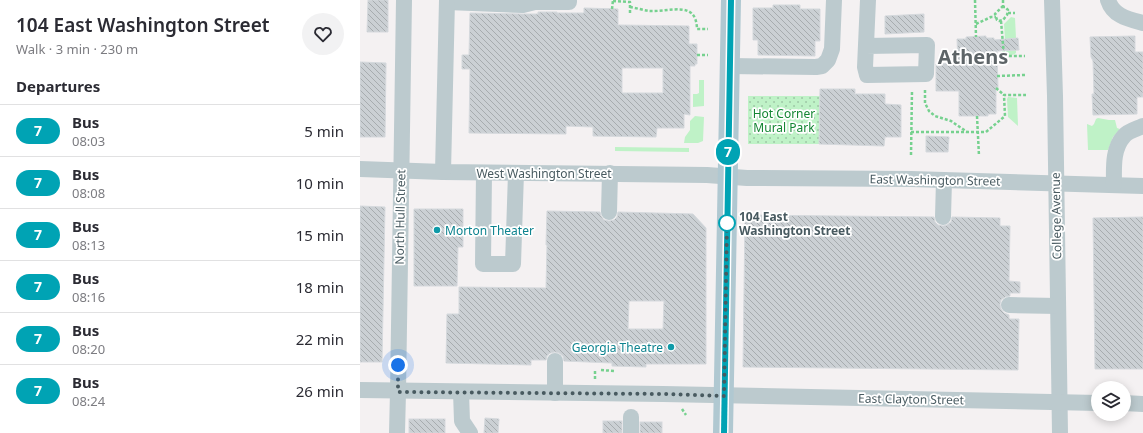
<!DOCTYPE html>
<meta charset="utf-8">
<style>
:root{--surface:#fff;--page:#f2f2f3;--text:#2b2b33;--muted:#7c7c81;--line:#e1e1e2}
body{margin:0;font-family:"Noto Sans",sans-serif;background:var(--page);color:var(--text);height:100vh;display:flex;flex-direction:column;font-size:15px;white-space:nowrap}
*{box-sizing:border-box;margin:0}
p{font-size:13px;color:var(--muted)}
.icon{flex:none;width:22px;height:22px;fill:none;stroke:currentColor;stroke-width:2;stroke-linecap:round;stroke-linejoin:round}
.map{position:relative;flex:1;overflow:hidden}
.sheet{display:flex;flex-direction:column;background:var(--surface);width:360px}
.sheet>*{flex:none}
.badge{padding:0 8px;border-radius:13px;font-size:14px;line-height:26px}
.fabs{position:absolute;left:731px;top:381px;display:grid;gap:8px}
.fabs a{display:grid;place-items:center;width:40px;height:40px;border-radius:50%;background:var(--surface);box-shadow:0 2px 10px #0003;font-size:20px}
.you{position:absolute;width:20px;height:20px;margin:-10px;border:3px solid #fff;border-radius:50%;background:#1a73e8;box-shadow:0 0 0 6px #1a73e833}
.map>.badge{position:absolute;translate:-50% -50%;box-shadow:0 0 0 2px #fff}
h2{padding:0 16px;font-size:15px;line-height:36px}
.round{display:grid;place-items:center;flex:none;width:42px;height:42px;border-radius:21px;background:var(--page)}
.head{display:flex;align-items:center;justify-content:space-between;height:68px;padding:0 16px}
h1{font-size:19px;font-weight:600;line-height:30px}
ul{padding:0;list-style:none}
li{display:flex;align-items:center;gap:12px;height:52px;padding:0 16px;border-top:1px solid var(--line)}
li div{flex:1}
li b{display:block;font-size:15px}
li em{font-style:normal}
li .badge{min-width:44px;font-weight:700;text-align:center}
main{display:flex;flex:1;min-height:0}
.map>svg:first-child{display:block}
.grass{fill:#bff2c7}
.park{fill:url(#park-dots)}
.building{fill:url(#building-back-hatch);stroke:#d5d9dd;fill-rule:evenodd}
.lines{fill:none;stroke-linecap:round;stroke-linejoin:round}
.path{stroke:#76d18f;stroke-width:2.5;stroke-dasharray:3 2;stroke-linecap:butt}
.minor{stroke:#bccace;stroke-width:16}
.major{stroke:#b0c8d1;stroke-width:20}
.line-casing{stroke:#fff;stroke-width:9}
.line{stroke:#00a3b4;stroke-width:6}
.walk{stroke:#485a60;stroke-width:4;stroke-dasharray:0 7.2}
.stop-dot{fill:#fff;stroke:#00a3b4;stroke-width:2}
.culture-dot{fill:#0f9aa8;stroke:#fff;stroke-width:1.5}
.labels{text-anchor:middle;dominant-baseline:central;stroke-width:3.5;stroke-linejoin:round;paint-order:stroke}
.park-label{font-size:12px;fill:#148633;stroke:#fff}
.street-label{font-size:12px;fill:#485a60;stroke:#fff}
.stop-label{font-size:12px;font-weight:bold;fill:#485a60;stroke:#fff;text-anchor:start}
.culture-label{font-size:12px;fill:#0d838f;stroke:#fff;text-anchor:start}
.town-label{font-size:20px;font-weight:bold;fill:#5d6467;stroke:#fff}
</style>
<main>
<section class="sheet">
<div class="head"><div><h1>104 East Washington Street</h1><p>Walk · 3 min · 230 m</p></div><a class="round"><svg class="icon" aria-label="heart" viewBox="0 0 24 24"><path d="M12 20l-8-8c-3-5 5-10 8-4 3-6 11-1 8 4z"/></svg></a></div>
<h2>Departures</h2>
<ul>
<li><span class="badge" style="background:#00a3b4;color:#fff">7</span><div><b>Bus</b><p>08:03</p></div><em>5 min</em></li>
<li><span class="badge" style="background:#00a3b4;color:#fff">7</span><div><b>Bus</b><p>08:08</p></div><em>10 min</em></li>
<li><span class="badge" style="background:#00a3b4;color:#fff">7</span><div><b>Bus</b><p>08:13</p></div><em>15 min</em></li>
<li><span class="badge" style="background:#00a3b4;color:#fff">7</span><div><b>Bus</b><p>08:16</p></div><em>18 min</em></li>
<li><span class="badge" style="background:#00a3b4;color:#fff">7</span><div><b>Bus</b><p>08:20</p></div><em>22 min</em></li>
<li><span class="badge" style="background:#00a3b4;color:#fff">7</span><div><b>Bus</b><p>08:24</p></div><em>26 min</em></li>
</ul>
</section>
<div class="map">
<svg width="783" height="433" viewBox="0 0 783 433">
<defs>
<pattern id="park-dots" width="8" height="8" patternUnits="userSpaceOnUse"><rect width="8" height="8" fill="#bff2c7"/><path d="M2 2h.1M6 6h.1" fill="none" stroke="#9dc7a5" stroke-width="1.8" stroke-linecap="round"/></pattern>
<pattern id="building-back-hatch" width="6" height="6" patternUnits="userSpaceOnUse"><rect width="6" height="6" fill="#cbd0d4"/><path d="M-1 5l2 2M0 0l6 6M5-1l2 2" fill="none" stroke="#a7acaf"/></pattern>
</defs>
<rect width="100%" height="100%" fill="#f4f1f2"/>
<!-- grass -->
<g class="grass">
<path d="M651 17 655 18 656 38 651 39 652 50H656V53C654 55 649 56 646 54L644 24Z"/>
<polygon points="339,80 344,80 344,106 333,107 333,94 337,94 339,93"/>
<polygon points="648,97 657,98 658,126 648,117 647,99"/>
<polygon points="335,116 344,117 343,141 338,143 324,143 325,137 330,130 330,121"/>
<polygon points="738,118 749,120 755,120 757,128 760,129 753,137 748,150 728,150 727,124 732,126 734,124 736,119"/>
<polygon points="255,147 329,148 329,152 255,151"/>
</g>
<!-- park -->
<polygon class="park" points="388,96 460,96 459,144 388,144"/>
<!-- building -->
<g class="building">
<polygon points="8,0 28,0 28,32 7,32"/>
<polygon points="413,5 440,5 440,9 460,9 460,41 455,41 455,56 398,55 398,40 393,40 393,8 413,8"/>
<path d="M224 8 258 9V25L329 26V44H337V64H335V66H330V115L324 114V128H297L296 137 233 136V127L206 126V134L109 133 110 69H102V55H109L110 13 163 14H178V12H197V13H224ZM262 68H303V93H262Z"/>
<polygon points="564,14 564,32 525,34 525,16"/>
<polygon points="626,36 626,38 634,38 634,40 658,38 659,50 637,51 638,88 636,88 636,114 628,114 628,116 599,116 599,91 576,91 576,64 598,63 597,39 606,39 606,37"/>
<polygon points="775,36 775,52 783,52 783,97 777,97 777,114 733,115 732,94 734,94 733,61 731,57 730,37"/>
<polygon points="0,62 26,63 25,137 0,137"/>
<polygon points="460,89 495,89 495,94 525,94 525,104 541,105 541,137 525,137 524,146 459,144"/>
<polygon points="566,136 589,137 588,152 566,152"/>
<polygon points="0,206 25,207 22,362 0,362"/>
<polygon points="54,209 103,209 103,247 98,247 97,286 54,286"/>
<path d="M187 211 240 212 241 216 244 220 249 221 254 220 257 217 258 212 333 214 346 228V364H286V367L252 366V363L204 361 203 356 199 353 195 352 190 353 187 356 186 360H171V365L86 363 87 314H99V287L186 288 187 245H186ZM269 301H304L303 329H268Z"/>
<polygon points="385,215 574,217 575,222 578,225 583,226 587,225 591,222 592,217 640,218 640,226 650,226 649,281 660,282 660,293 650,293 650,296 645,297 641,300 640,304 641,309 644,313 649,315 649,319 659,319 658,370 383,367"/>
<polygon points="783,217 783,369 735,369 733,218"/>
<polygon points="125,418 139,419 138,433 124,433"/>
<rect x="49" y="419" width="36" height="14"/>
<rect x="243" y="421" width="19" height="12"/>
<rect x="280" y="422" width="22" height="11"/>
</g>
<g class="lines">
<!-- path -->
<g class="path">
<polyline points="615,0 616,37"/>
<polyline points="643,0 643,7"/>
<polyline points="253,1 270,2 270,14"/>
<path d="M270 7C276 8 283 10 289 11 312 12 336 0 337 29H348"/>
<polygon points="642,7 645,7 648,10 647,15 643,20 639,21 637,20 635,14"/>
<polyline points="252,9 253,0"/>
<polyline points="648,13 655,13"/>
<polyline points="641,21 644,56 665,56"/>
<polyline points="616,24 631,17 636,17"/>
<polyline points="337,55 348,55"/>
<polyline points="637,76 665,75"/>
<polyline points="636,88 644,95"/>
<polyline points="565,90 565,103 569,111 575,116 591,121 607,132"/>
<polyline points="617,116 619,156"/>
<polyline points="551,132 626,132 645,116 644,95 666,95"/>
<polyline points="551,155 552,90"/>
<polyline points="241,370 254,371"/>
<polyline points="235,379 235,370"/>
<polyline points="322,409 326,415"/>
</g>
<!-- minor -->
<g class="minor">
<polyline points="692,0 695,96 700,433"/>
<path d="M748 0C753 16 768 19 783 23"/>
<polyline points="87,2 163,5 175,2 209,2 209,0"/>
<polyline points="506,46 567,45 566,74 507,75 505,67 508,0"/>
<polyline points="370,66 456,67 462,66 468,60 472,49 474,0"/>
<polyline points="0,169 83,172 347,175 387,178 551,179 783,186"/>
<polyline points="83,172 87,0"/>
<polyline points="124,173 123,264 153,264 156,173"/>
<path d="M754 185C754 169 752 149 764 136 768 131 777 129 783 126"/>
<polyline points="249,212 250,173"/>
<polyline points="583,217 584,180"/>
<polyline points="649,305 698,306"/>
<polyline points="0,390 303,394 738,403"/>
<polyline points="101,392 102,421 110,433"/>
<polyline points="195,393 195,361"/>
<polyline points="764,403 783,404"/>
<polyline points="37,433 38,392 44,0"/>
<polyline points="271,433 271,417"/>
</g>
<!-- major -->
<polyline class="major" points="363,433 371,0"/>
</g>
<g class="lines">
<!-- line casing -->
<g class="line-casing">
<polyline id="line" points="364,433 371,0"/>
</g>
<!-- line -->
<use href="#line" class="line"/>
<!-- walk -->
<polyline class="walk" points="38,365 38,392 303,394 364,396 367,223"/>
</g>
<!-- markers -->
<circle class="stop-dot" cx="367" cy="223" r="8"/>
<g class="culture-dot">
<circle cx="77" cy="230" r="4"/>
<circle cx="311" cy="347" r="4"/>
</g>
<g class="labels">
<!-- park labels -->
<g class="park-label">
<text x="424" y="113">Hot Corner<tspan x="424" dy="14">Mural Park</tspan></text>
</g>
<!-- street labels -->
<g class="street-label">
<text x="184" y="173">West Washington Street</text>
<text transform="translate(575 180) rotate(1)">East Washington Street</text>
<text transform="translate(696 216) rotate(-91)">College Avenue</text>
<text transform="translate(40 217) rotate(-89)">North Hull Street</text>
<text transform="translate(551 399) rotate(1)">East Clayton Street</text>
</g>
<!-- stop labels -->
<g class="stop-label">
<text x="379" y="216">104 East<tspan x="379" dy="14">Washington Street</tspan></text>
</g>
<!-- culture labels -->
<g class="culture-label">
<text x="85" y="230">Morton Theater</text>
<text x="303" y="347" text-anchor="end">Georgia Theatre</text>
</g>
<!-- town labels -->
<g class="town-label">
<text x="613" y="56">Athens</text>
</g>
</g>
</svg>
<div class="fabs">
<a><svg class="icon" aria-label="layers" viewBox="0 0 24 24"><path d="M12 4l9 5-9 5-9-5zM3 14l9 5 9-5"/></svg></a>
</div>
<div class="you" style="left:38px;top:365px"></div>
<b class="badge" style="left:368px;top:152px;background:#00a3b4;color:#fff">7</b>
</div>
</main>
